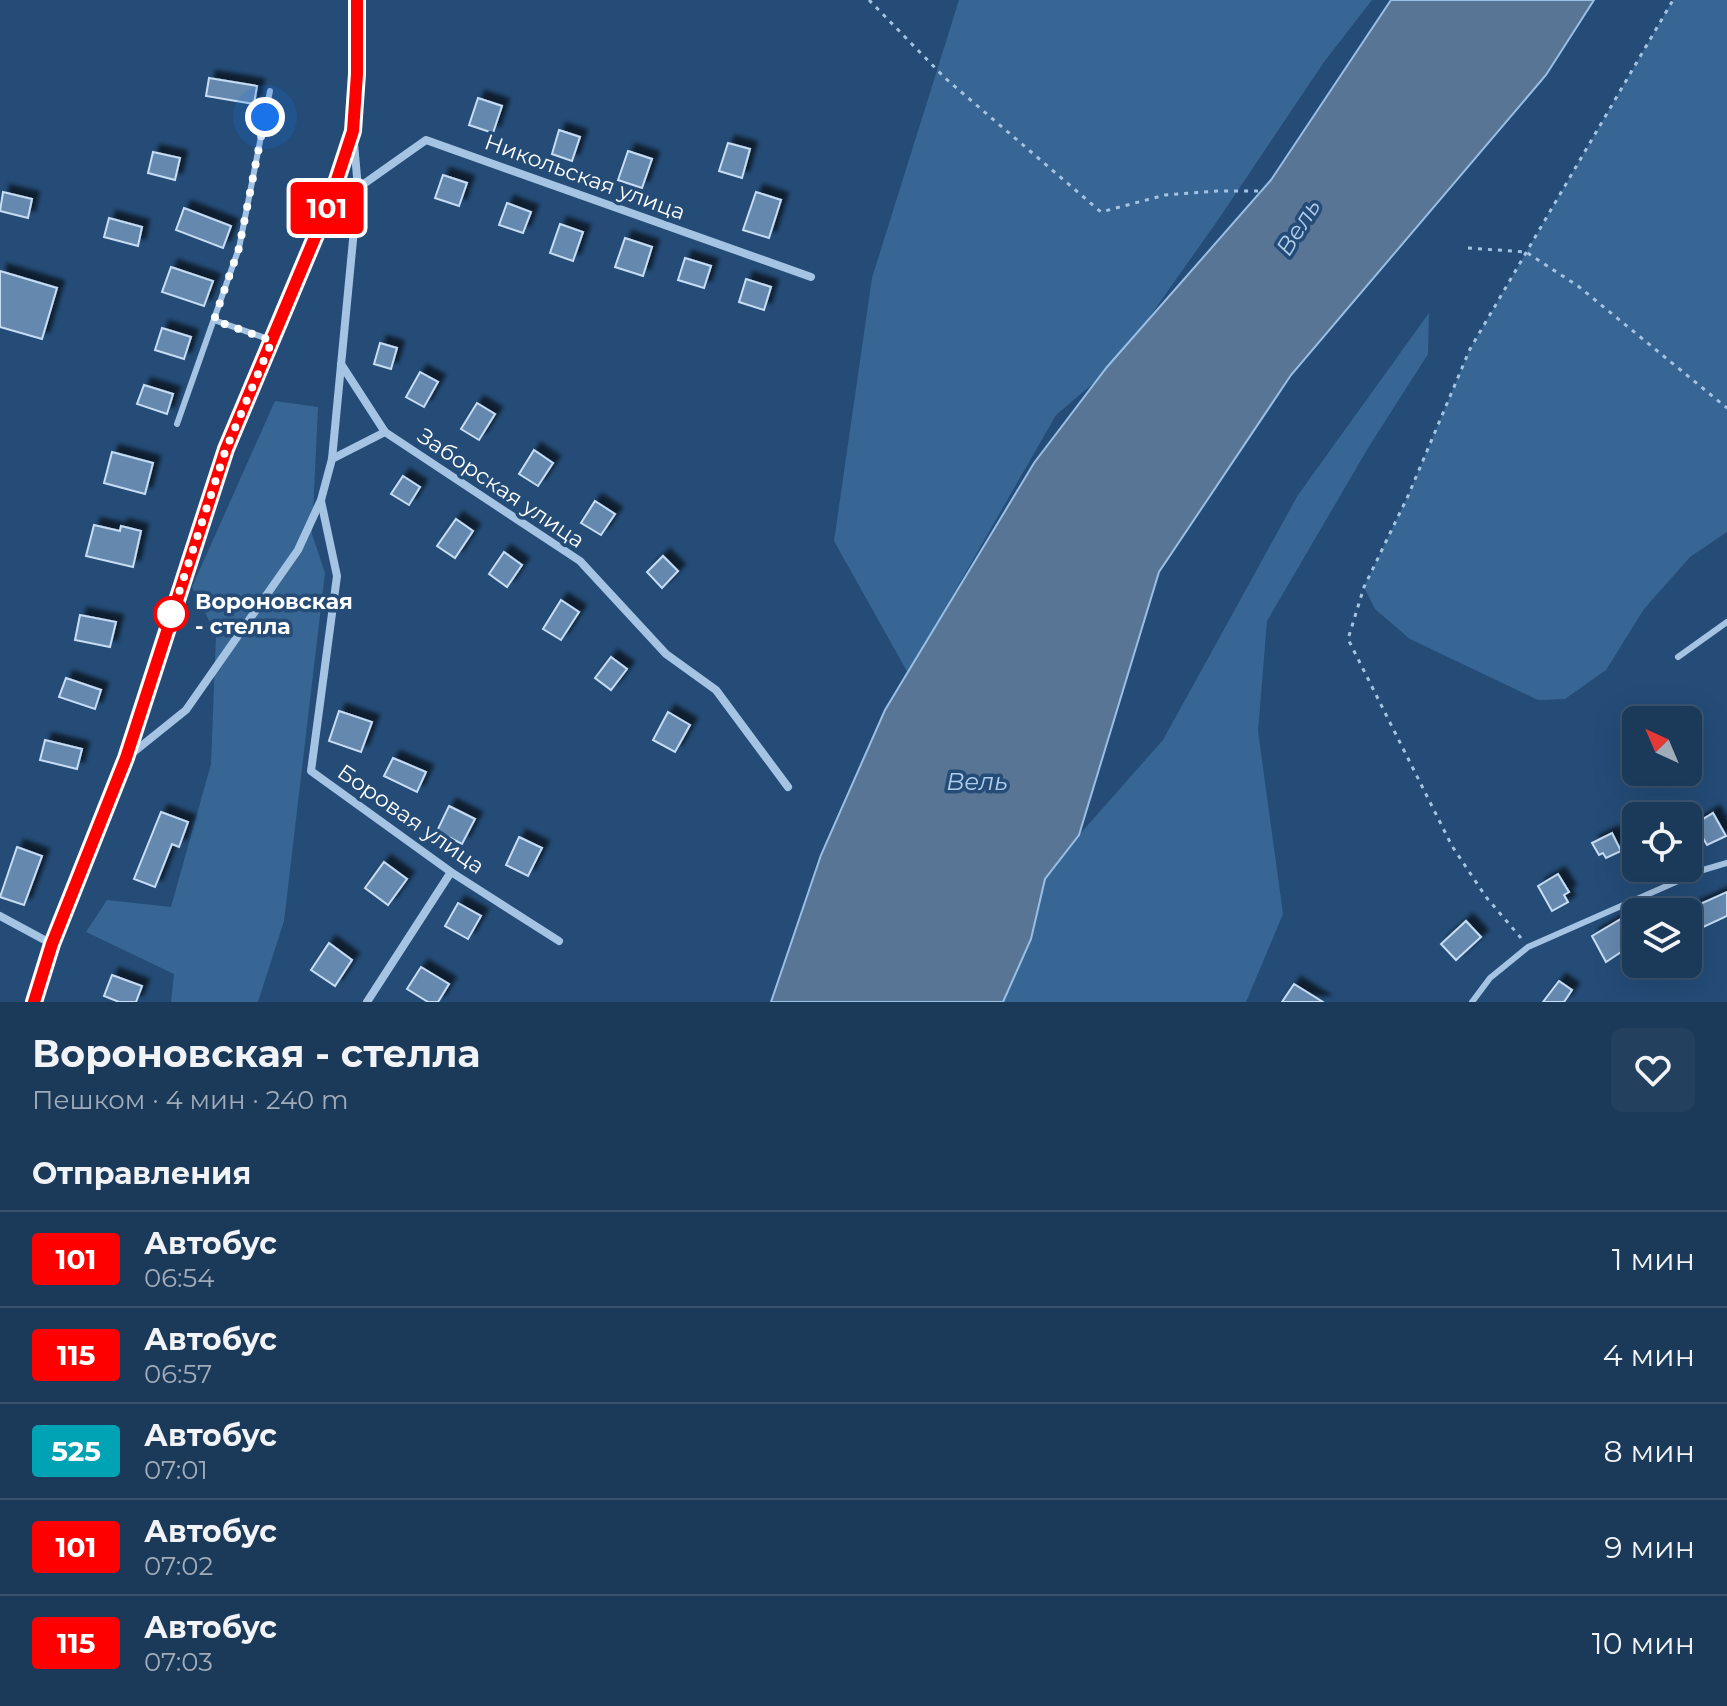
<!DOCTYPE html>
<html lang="ru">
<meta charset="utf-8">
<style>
:root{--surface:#1b3959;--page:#24405f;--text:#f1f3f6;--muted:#a0acba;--line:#39536f}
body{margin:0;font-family:Montserrat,sans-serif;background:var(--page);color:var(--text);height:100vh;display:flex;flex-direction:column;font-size:30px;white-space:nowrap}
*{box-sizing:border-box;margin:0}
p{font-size:26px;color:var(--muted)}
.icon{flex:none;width:44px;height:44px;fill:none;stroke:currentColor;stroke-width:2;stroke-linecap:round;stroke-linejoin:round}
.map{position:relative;height:1002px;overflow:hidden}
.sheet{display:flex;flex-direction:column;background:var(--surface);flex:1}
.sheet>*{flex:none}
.badge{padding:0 16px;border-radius:6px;font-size:28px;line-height:52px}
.needle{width:52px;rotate:316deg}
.tools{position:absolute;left:1622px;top:706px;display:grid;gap:16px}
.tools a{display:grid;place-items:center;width:80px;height:80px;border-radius:12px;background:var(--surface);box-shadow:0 8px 32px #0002,0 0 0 2px var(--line);font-size:40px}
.you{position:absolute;width:40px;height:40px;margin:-20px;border:6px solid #fff;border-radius:50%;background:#1a73e8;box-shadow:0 0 0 12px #1a73e833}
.map>.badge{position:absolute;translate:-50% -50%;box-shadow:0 0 0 4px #fff}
h2{padding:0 32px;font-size:30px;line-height:72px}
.round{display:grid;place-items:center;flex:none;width:84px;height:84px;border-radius:12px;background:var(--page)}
.summary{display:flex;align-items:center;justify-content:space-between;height:136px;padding:0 32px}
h1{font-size:38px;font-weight:700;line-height:60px}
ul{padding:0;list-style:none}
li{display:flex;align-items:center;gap:24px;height:96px;padding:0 32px;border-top:2px solid var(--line)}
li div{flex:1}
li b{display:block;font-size:30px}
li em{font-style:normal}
li .badge{min-width:88px;font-weight:700;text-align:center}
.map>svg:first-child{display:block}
.green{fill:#376695}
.water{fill:#587596;stroke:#99bfe4;stroke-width:2}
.building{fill:#6588ae;stroke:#c7ddf3;stroke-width:2;filter:url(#shadow)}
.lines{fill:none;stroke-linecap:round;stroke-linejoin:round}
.path{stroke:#a5c4e3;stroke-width:3;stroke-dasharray:4 6;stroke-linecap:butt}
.lane{stroke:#a5c4e3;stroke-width:6}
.street{stroke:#a5c4e3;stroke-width:8}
.secondary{stroke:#cee0f3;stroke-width:16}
.line-casing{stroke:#fff;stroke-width:18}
.line{stroke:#f00;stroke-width:12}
.walk{stroke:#fff;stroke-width:8;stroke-dasharray:0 14.4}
.stop-dot{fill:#fff;stroke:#f00;stroke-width:4}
.labels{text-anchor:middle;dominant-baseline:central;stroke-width:7;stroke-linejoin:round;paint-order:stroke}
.street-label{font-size:22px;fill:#fff;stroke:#244c77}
.stop-label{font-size:22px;font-weight:bold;fill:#fff;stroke:#244c77;text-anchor:start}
.water-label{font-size:24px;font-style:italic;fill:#b0cdeb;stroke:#244c77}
</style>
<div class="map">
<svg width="1727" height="1002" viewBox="0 0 1727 1002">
<defs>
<filter id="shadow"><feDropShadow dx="7" dy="-7" stdDeviation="2" flood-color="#0009"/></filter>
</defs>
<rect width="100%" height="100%" fill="#244c77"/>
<!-- green -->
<g class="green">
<polygon points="959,0 1372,0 1324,62 1220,217 1117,363 1056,415 908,673 834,541 872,278"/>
<polygon points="1673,0 1727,0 1727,532 1690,557 1644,609 1606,670 1565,699 1538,700 1410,639 1375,609 1364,587 1408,496 1470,349"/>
<polygon points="1429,313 1428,354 1368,448 1267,621 1258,731 1283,914 1246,1002 1003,1002 1031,939 1045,879 1079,835 1163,740 1298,495"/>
<polygon points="275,401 318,407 312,534 325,573 284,921 258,1002 171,1002 174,974 86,932 107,900 171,907 211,764 216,634 192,587"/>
</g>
<!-- water -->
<polygon class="water" points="1391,0 1594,0 1546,75 1291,375 1159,572 1079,835 1045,879 1031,939 1003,1002 771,1002 821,855 885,710 1034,463 1107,367 1271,180"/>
<!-- building -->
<g class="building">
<polygon points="209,78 257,86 254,104 206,96"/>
<polygon points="478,98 502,106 493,133 469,125"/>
<polygon points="559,130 580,137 572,161 552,154"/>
<polygon points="728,143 750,149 742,178 719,171"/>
<polygon points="628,151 652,159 642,188 618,180"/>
<polygon points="153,152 180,158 175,180 148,173"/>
<polygon points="443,175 467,183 459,206 435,198"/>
<polygon points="3,192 32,199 28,218 0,211"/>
<polygon points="756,192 781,200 769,238 743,230"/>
<polygon points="507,203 531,212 523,233 499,225"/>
<polygon points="184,208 231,226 223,248 176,230"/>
<polygon points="109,218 142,227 138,246 104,237"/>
<polygon points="560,224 583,232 573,261 550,253"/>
<polygon points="625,238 652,247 643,276 615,267"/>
<polygon points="685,258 711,266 704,288 678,280"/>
<polygon points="171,267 213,281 204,306 162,292"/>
<polygon points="0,271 57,288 42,339 0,327"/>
<polygon points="746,279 771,287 764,310 739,302"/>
<polygon points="162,328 191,337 184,359 155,350"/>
<polygon points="380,343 397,348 391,369 374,364"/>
<polygon points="420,372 438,382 424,407 406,397"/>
<polygon points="144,385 173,394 167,414 137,404"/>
<polygon points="477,403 495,414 479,440 461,429"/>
<polygon points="534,450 553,463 538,486 519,474"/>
<polygon points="112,452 153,463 145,494 104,483"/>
<polygon points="403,476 420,487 409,505 391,494"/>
<polygon points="595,501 615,514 601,535 581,523"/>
<polygon points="456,519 473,531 455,558 437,546"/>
<polygon points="94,525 120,531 121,526 141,531 133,567 86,556"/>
<polygon points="504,552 522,565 507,587 489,574"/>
<polygon points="663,556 678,571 662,588 647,572"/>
<polygon points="561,600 579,612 561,640 543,629"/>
<polygon points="80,615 116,622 110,647 75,640"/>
<polygon points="611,657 627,669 611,690 595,678"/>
<polygon points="66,678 101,690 95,709 59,697"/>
<polygon points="339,711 372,722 361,752 329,741"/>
<polygon points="668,712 690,725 675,752 653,740"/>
<polygon points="45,740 82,749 77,769 40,760"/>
<polygon points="393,758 426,772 417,792 384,776"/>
<polygon points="449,806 475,819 462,844 437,831"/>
<polygon points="161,812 188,822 179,847 172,844 155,887 134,879"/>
<polygon points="1713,813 1726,836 1707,845 1695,824"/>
<polygon points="1612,833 1621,851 1606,858 1603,853 1599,855 1592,843"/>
<polygon points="519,837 542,848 528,876 506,865"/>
<polygon points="17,847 42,856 24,905 0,897"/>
<polygon points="384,862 407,879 388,905 365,888"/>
<polygon points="1558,874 1569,892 1564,895 1568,902 1552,911 1538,886"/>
<polygon points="1727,892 1727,916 1697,930 1689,909"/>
<polygon points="458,903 481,916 468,939 445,926"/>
<polygon points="1631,913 1636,926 1636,942 1606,962 1592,936"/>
<polygon points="1466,921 1481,937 1456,960 1441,944"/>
<polygon points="329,943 352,960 335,986 311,970"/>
<polygon points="421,967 449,984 438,1002 428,1002 407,989"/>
<polygon points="112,975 142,986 136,1002 119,1002 104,996"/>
<polygon points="1559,981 1572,990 1564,1002 1543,1002"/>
<polygon points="1294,984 1323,1002 1282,1002"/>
</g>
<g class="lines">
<!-- path -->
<g class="path">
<polyline points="869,0 945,78 1101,212 1165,195 1217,191 1258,191"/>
<polyline points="1468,248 1526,252 1578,286 1727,408"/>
<polyline points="1521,938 1486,897 1452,846 1348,639 1364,587 1408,496 1470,349 1673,0"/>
</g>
<!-- lane -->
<g class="lane">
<polyline points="214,320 271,340"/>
<polyline points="177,424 239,248 270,91"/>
<polyline points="1678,657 1727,622"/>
<polyline points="1472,1002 1490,978 1528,947 1703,870 1727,863"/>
</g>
<!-- street -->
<g class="street">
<polyline points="358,188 426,140 811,277"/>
<polyline points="341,364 385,432 580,561 666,654 716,690 788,787"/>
<polyline points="332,459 385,432"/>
<polyline points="321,501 337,576 311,771 451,872 559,941"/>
<polyline points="130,755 186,710 298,550 321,500 332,459 358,188 354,143"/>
<polyline points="0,916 52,944"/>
<polyline points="367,1002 451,872"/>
</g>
<!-- secondary -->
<polyline class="secondary" points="34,1002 52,944 126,758 226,449 329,204 353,131 357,74 357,0"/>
</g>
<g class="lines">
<!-- line casing -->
<g class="line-casing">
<polyline id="line" points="34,1002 52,944 126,758 226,449 329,204 353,131 357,74 357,0"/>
</g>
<!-- line -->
<use href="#line" class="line"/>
<!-- walk -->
<polyline class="walk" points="171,614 169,623 226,449 272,341 214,320 239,248 265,117"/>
</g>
<!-- markers -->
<circle class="stop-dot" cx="171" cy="614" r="16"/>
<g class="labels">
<!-- street labels -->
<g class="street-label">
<text transform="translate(585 177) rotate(20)">Никольская улица</text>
<text transform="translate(501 488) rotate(34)">Заборская улица</text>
<text transform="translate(411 819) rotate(35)">Боровая улица</text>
</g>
<!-- stop labels -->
<g class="stop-label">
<text x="195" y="601">Вороновская<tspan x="195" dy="25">- стелла</tspan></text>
</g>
<!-- water labels -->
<g class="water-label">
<text transform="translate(1298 227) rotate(-58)">Вель</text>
<text x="977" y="781">Вель</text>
</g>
</g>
</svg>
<div class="tools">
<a><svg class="needle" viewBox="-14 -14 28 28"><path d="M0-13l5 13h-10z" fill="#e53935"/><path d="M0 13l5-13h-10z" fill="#a0acba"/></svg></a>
<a><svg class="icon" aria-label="locate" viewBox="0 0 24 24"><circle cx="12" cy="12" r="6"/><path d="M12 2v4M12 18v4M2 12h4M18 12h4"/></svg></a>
<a><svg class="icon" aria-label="layers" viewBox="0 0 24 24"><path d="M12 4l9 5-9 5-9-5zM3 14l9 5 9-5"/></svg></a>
</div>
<div class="you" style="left:265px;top:117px"></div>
<b class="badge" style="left:327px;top:208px;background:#f00;color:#fff">101</b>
</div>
<section class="sheet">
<div class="summary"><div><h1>Вороновская - стелла</h1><p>Пешком · 4 мин · 240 m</p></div><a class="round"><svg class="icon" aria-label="heart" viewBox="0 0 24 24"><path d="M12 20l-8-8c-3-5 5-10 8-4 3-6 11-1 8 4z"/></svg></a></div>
<h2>Отправления</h2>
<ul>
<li><span class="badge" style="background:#f00;color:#fff">101</span><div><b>Автобус</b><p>06:54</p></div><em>1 мин</em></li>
<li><span class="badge" style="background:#f00;color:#fff">115</span><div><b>Автобус</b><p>06:57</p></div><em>4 мин</em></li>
<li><span class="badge" style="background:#00a3b4;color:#fff">525</span><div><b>Автобус</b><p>07:01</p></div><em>8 мин</em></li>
<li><span class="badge" style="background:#f00;color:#fff">101</span><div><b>Автобус</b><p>07:02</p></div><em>9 мин</em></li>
<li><span class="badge" style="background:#f00;color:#fff">115</span><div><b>Автобус</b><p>07:03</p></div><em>10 мин</em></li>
</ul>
</section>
